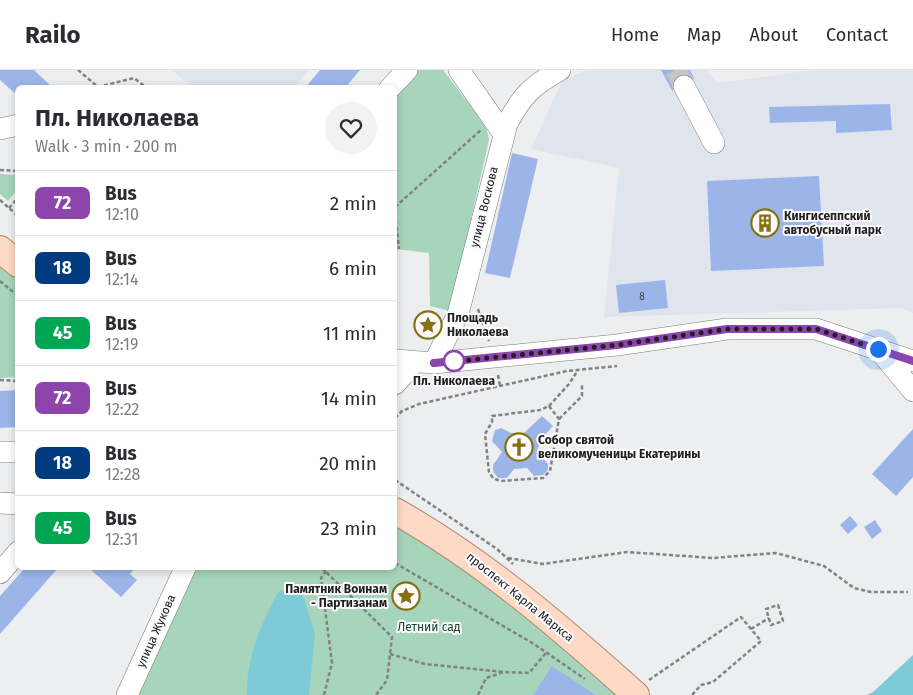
<!DOCTYPE html>
<meta charset="utf-8">
<style>
:root{--surface:#fff;--page:#f2f2f3;--text:#2b2b33;--muted:#7c7c81;--line:#e1e1e2}
body{margin:0;font-family:"Fira Sans",sans-serif;background:var(--page);color:var(--text);height:100vh;display:flex;flex-direction:column;font-size:19px;white-space:nowrap}
*{box-sizing:border-box;margin:0}
p{font-size:16px;color:var(--muted)}
.icon{flex:none;width:28px;height:28px;fill:none;stroke:currentColor;stroke-width:2;stroke-linecap:round;stroke-linejoin:round}
.map{position:relative;flex:1;overflow:hidden}
.sheet{position:absolute;left:15px;top:15px;width:382px;height:485px;display:flex;flex-direction:column;background:var(--surface);border-radius:8px;box-shadow:0 2px 8px #0003}
.sheet>*{flex:none}
.badge{padding:0 10px;border-radius:8px;font-size:18px;line-height:32px}
.you{position:absolute;width:25px;height:25px;margin:-12px;border:4px solid #fff;border-radius:50%;background:#1a73e8;box-shadow:0 0 0 8px #1a73e833}
.map>.badge{position:absolute;translate:-50% -50%;box-shadow:0 0 0 2px #fff}
.round{display:grid;place-items:center;flex:none;width:52px;height:52px;border-radius:26px;background:var(--page)}
.head{display:flex;align-items:center;justify-content:space-between;height:85px;padding:0 20px}
h1{font-size:24px;font-weight:700;line-height:38px}
ul{padding:0;list-style:none}
li{display:flex;align-items:center;gap:15px;height:65px;padding:0 20px;border-top:1px solid var(--line)}
li div{flex:1}
li b{display:block;font-size:19px}
li em{font-style:normal}
li .badge{min-width:55px;font-weight:700;text-align:center}
header{display:flex;align-items:center;gap:30px;box-sizing:border-box;height:70px;padding:0 25px;background:var(--surface);border-bottom:1px solid var(--line)}
header strong{font-size:24px}
nav{display:flex;gap:28px;margin-inline-start:auto;font-size:18px}
.map>svg:first-child{display:block}
.built{fill:#e0e5ed}
.green{fill:#a6d5bb}
.water{fill:#7ecbd8}
.building{fill:#9cb5e8}
.lines{fill:none;stroke-linecap:round;stroke-linejoin:round}
.minor-tunnel{stroke:#c4c5c6;stroke-width:21;stroke-dasharray:21 11;stroke-linecap:butt}
.minor-casing{stroke:#797a7b;stroke-width:22}
.major-casing{stroke:#b08872;stroke-width:28}
.path{stroke:#818282;stroke-width:2.5;stroke-dasharray:4 2.5;stroke-linecap:butt}
.minor{stroke:#fff;stroke-width:21}
.major{stroke:#fed9c5;stroke-width:26}
.line-casing{stroke:#fff;stroke-width:11}
.line{stroke:#8e44ad;stroke-width:8}
.walk{stroke:#202020;stroke-width:5;stroke-dasharray:0 9}
.stop-dot{fill:#fff;stroke:#8e44ad;stroke-width:2.5}
.labels{text-anchor:middle;dominant-baseline:central;stroke-width:4;stroke-linejoin:round;paint-order:stroke}
.number-label{font-size:10px;fill:#3f4552}
.street-label{font-size:12px;fill:#202020;stroke:#fbfbfd}
.poi-label{font-size:12px;font-weight:bold;fill:#202020;stroke:#fbfbfd;text-anchor:start}
.stop-label{font-size:12px;font-weight:bold;fill:#202020;stroke:#fbfbfd}
.park-label{font-size:12px;fill:#14452f;stroke:#fbfbfd}
</style>
<header>
<strong>Railo</strong>
<nav><a>Home</a><a>Map</a><a>About</a><a>Contact</a></nav>
</header>
<div class="map">
<svg width="913" height="625" viewBox="0 0 913 625">
<rect width="100%" height="100%" fill="#edeeef"/>
<!-- built -->
<g class="built">
<polygon points="172,0 309,0 294,17 193,18"/>
<polygon points="587,0 706,0 718,13 813,0 913,0 913,243 901,238 604,247 619,98 531,79 562,11"/>
</g>
<!-- green -->
<g class="green">
<polygon points="407,0 443,0 486,56 489,70 450,241 430,236 429,183 395,179 395,18"/>
<polygon points="0,104 17,105 17,120 8,131 0,124"/>
<polygon points="0,193 17,209 17,307 0,308"/>
<polygon points="395,446 635,625 126,625 185,498 395,498"/>
</g>
<!-- water -->
<g class="water">
<path d="M279 521 302 524 315 563 309 625H247C246 588 261 553 279 521Z"/>
<polygon points="913,585 913,625 867,625 873,622"/>
</g>
<!-- building -->
<g class="building">
<polygon points="0,0 34,0 53,18 18,18 18,26 0,10"/>
<polygon points="320,0 360,0 345,18 305,18"/>
<polygon points="661,0 690,0 695,10 690,5 679,5 673,10 673,22"/>
<polygon points="890,34 892,60 836,63 836,51 770,53 769,37"/>
<polygon points="512,83 538,89 510,208 485,203"/>
<polygon points="819,106 824,196 711,201 707,111"/>
<polygon points="665,210 668,238 619,243 616,215"/>
<polygon points="18,320 18,357 0,358 0,321"/>
<polygon points="542,346 553,356 542,368 537,381 548,394 548,400 543,405 534,406 527,398 514,399 507,408 498,408 493,401 493,395 502,382 492,371 495,360 501,358 511,363 524,363"/>
<polygon points="913,359 913,407 896,426 872,404"/>
<polygon points="850,446 858,455 848,464 840,455"/>
<polygon points="875,450 882,461 872,469 864,457"/>
<polygon points="25,498 58,498 0,564 0,526"/>
<polygon points="89,498 135,498 130,504 137,510 121,527"/>
<polygon points="552,596 573,610 596,625 533,625"/>
</g>
<g class="lines">
<!-- minor-tunnel -->
<polyline class="minor-tunnel" points="676,0 684,16"/>
<!-- minor casing -->
<g class="minor-casing">
<g id="minor">
<polyline points="459,0 503,63"/>
<polyline points="684,16 714,73"/>
<polyline points="390,18 407,0"/>
<polyline points="0,59 18,55"/>
<polyline points="878,279 913,321"/>
<polyline points="395,290 434,293 617,275 727,259 816,259 913,291"/>
<path d="M434 293 458 244 507 54C522 25 532 16 560 0"/>
<polyline points="395,314 415,292"/>
<polyline points="0,382 18,382"/>
<polyline points="0,433 18,434"/>
<polyline points="0,503 18,482"/>
<polyline points="127,625 185,498"/>
</g>
</g>
<!-- major casing -->
<g class="major-casing">
<g id="major">
<polyline points="0,179 18,194"/>
<path d="M395 441C484 491 560 557 636 625"/>
</g>
</g>
<!-- path -->
<g class="path">
<polyline points="78,0 98,17 134,8 147,18"/>
<polyline points="0,100 18,101"/>
<polyline points="0,130 18,146"/>
<polyline points="395,137 481,60"/>
<polyline points="9,138 18,128"/>
<polyline points="395,144 399,179"/>
<polyline points="0,211 18,226"/>
<polyline points="478,239 489,271"/>
<polyline points="498,305 500,316"/>
<polyline points="0,310 18,311"/>
<polygon points="549,336 559,349 550,401 543,408 500,411 493,408 489,402 485,364 492,352 492,346 540,340"/>
<polyline points="549,336 569,314 578,300"/>
<polyline points="395,348 402,341 419,334 567,301 617,296"/>
<polyline points="559,349 582,326 582,314"/>
<polyline points="395,410 497,479 513,494"/>
<polyline points="508,488 543,494 627,482 713,488 776,483 824,496 854,518 871,522 908,522"/>
<polyline points="395,493 534,574 585,609"/>
<polyline points="322,498 392,567 387,610 376,625"/>
<polygon points="778,535 783,551 771,555 766,539"/>
<polyline points="751,559 769,548"/>
<polyline points="390,584 425,594 504,602"/>
<polyline points="649,610 741,547 761,571 713,612 701,615 692,625"/>
<polyline points="324,625 332,593 321,508 326,501"/>
<polyline points="478,625 486,608 504,602 529,603 546,583"/>
</g>
<!-- minor -->
<use href="#minor" class="minor"/>
<!-- major -->
<use href="#major" class="major"/>
</g>
<g class="lines">
<!-- line casing -->
<g class="line-casing">
<polyline id="line" points="434,293 617,275 727,259 816,259 913,291"/>
</g>
<!-- line -->
<use href="#line" class="line"/>
<!-- walk -->
<polyline class="walk" points="454,291 448,292 617,275 727,259 816,259 878,279"/>
</g>
<!-- icons -->
<defs>
<g id="building-ring" transform="scale(1.4375)"><circle r="9.5" fill="#fbfbfd" stroke="#867010" stroke-width="1.5"/><path d="M-4-6H4V6H1V3H-1V6H-4ZM-2.5-4.3h1.7v1.8h-1.7ZM.8-4.3h1.7v1.8H.8ZM-2.5-1h1.7V.8h-1.7ZM.8-1h1.7V.8H.8Z" fill="#867010"/></g>
<g id="sight-ring" transform="scale(1.4375)"><circle r="9.5" fill="#fbfbfd" stroke="#867010" stroke-width="1.5"/><path d="M0-6L1.8-2.2L6-1.7L2.9 1.2L3.7 5.4L0 3.3L-3.7 5.4L-2.9 1.2L-6-1.7L-1.8-2.2Z" fill="#867010"/></g>
<g id="church-ring" transform="scale(1.4375)"><circle r="9.5" fill="#fbfbfd" stroke="#867010" stroke-width="1.5"/><path d="M-1.2-6h2.4v3.5h3.3v2.4h-3.3V6h-2.4V-.1h-3.3v-2.4h3.3Z" fill="#867010"/></g>
</defs>
<g fill-rule="evenodd">
<use href="#building-ring" x="765" y="153"/>
<use href="#sight-ring" x="428" y="255"/>
<use href="#church-ring" x="519" y="377"/>
<use href="#sight-ring" x="406" y="526"/>
</g>
<!-- markers -->
<circle class="stop-dot" cx="454" cy="291" r="10"/>
<g class="labels">
<!-- number labels -->
<g class="number-label">
<text x="642" y="227">8</text>
</g>
<!-- street labels -->
<g class="street-label">
<text transform="translate(484 137) rotate(-76)">улица Воскова</text>
<text transform="translate(520 527) rotate(39)">проспект Карла Маркса</text>
<text transform="translate(156 561) rotate(-66)">улица Жукова</text>
</g>
<!-- poi labels -->
<g class="poi-label">
<text x="784" y="146">Кингисеппский<tspan x="784" dy="14">автобусный парк</tspan></text>
<text x="447" y="248">Площадь<tspan x="447" dy="14">Николаева</tspan></text>
<text x="538" y="370">Собор святой<tspan x="538" dy="14">великомученицы Екатерины</tspan></text>
<text x="387" y="519" text-anchor="end">Памятник Воинам<tspan x="387" dy="14">- Партизанам</tspan></text>
</g>
<!-- stop labels -->
<g class="stop-label">
<text x="454" y="311">Пл. Николаева</text>
</g>
<!-- park labels -->
<g class="park-label">
<text x="429" y="557">Летний сад</text>
</g>
</g>
</svg>
<div class="you" style="left:878px;top:279px"></div>
<section class="sheet">
<div class="head"><div><h1>Пл. Николаева</h1><p>Walk · 3 min · 200 m</p></div><a class="round"><svg class="icon" aria-label="heart" viewBox="0 0 24 24"><path d="M12 20l-8-8c-3-5 5-10 8-4 3-6 11-1 8 4z"/></svg></a></div>
<ul>
<li><span class="badge" style="background:#8e44ad;color:#fff">72</span><div><b>Bus</b><p>12:10</p></div><em>2 min</em></li>
<li><span class="badge" style="background:#003b80;color:#fff">18</span><div><b>Bus</b><p>12:14</p></div><em>6 min</em></li>
<li><span class="badge" style="background:#00a651;color:#fff">45</span><div><b>Bus</b><p>12:19</p></div><em>11 min</em></li>
<li><span class="badge" style="background:#8e44ad;color:#fff">72</span><div><b>Bus</b><p>12:22</p></div><em>14 min</em></li>
<li><span class="badge" style="background:#003b80;color:#fff">18</span><div><b>Bus</b><p>12:28</p></div><em>20 min</em></li>
<li><span class="badge" style="background:#00a651;color:#fff">45</span><div><b>Bus</b><p>12:31</p></div><em>23 min</em></li>
</ul>
</section>
</div>
